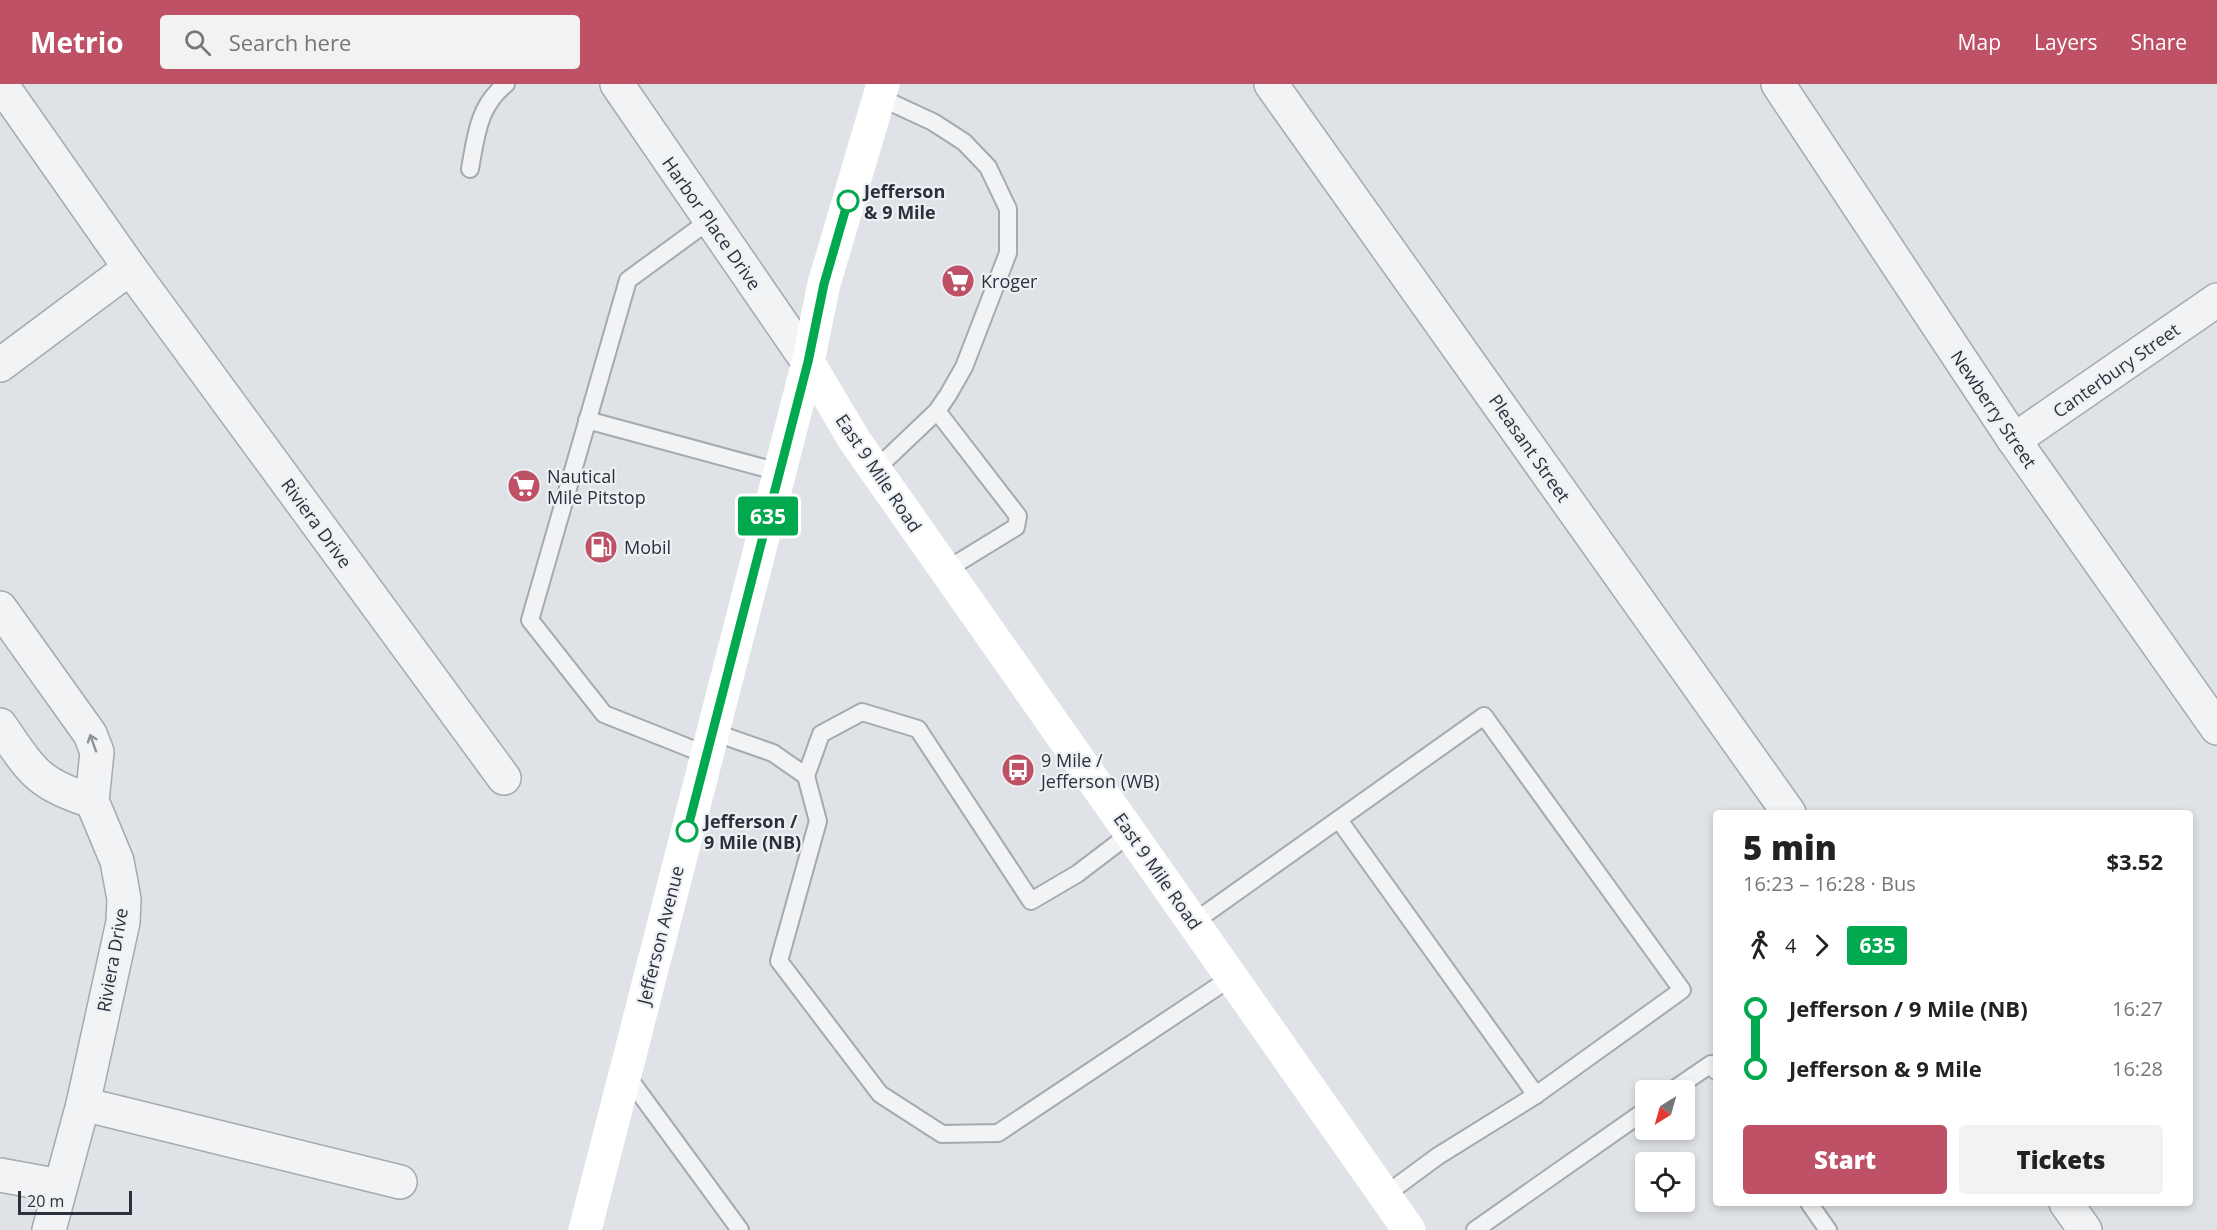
<!DOCTYPE html>
<meta charset="utf-8">
<style>
:root{--surface:#fff;--page:#f2f2f2;--text:#222;--muted:#767676;--accent:#be5165}
body{margin:0;font-family:"Open Sans",sans-serif;background:var(--page);color:var(--text);height:100vh;display:flex;flex-direction:column;font-size:22px;white-space:nowrap}
*{box-sizing:border-box;margin:0}
p{font-size:20px;color:var(--muted)}
.icon{flex:none;width:33px;height:33px;fill:none;stroke:currentColor;stroke-width:2;stroke-linecap:round;stroke-linejoin:round}
.map{position:relative;flex:1;overflow:hidden}
.panel{position:absolute;left:1713px;top:726px;width:480px;height:396px;display:flex;flex-direction:column;background:var(--surface);border-radius:6px;box-shadow:0 3px 9px #0003}
.panel>*{flex:none}
.badge{padding:0 12px;border-radius:4px;font-size:21px;line-height:39px}
.needle{width:39px;rotate:217deg}
.buttons{position:absolute;left:1635px;top:996px;display:grid;gap:12px}
.buttons a{display:grid;place-items:center;width:60px;height:60px;border-radius:6px;background:var(--surface);box-shadow:0 3px 9px #0003;font-size:30px}
.scale{position:absolute;left:18px;bottom:15px;width:114px;box-sizing:border-box;padding-left:6px;border:3px solid #2a313c;border-top:0;font-size:16px;line-height:21px;white-space:nowrap;color:#2a313c;-webkit-text-stroke:4px #eef1f4;paint-order:stroke}
.map>.badge{position:absolute;translate:-50% -50%;box-shadow:0 0 0 3px #fff}
.legs{display:flex;align-items:center;gap:9px;height:66px;padding:0 30px;font-size:20px}
.legs p{margin-inline-start:auto}
.summary{display:flex;align-items:center;justify-content:space-between;height:102px;padding:0 30px}
h1{font-size:33px;font-weight:800;line-height:45px}
.button{display:flex;gap:12px;margin-top:auto;padding:12px 30px}
.button a{flex:1;height:69px;border-radius:6px;background:var(--accent);color:#fff;font-size:24px;font-weight:800;line-height:69px;text-align:center}
.button a+a{background:var(--page);color:var(--text)}
ul{padding:0 30px;list-style:none}
li{display:flex;align-items:center;gap:21px;height:60px;font-size:22px}
li i{display:grid;place-items:center;width:9px;height:100%;margin:0 8px;background:currentColor}
li i::after{content:'';width:15px;height:15px;margin:-8px;border:4px solid;border-radius:50%;background:var(--surface)}
li p{margin-inline-start:auto}
li:first-child i{background:linear-gradient(#0000 50%,currentColor 0)}
li:last-child i{background:linear-gradient(currentColor 50%,#0000 0)}
header{display:flex;align-items:center;gap:36px;box-sizing:border-box;height:84px;padding:0 30px;background:var(--accent);color:#fff}
header strong{font-size:28px}
nav{display:flex;gap:33px;margin-inline-start:auto;font-size:21px}
.search{width:420px;height:54px;background:var(--page);display:flex;align-items:center;gap:15px;box-sizing:border-box;padding:0 21px;border-radius:6px;color:var(--muted);font-size:22px}
.map>svg:first-child{display:block}
.lines{fill:none;stroke-linecap:round;stroke-linejoin:round}
.lane-casing{stroke:#a5a9b0;stroke-width:20}
.street-casing{stroke:#a5a9b0;stroke-width:36}
.lane{stroke:#f1f3f5;stroke-width:16}
.street{stroke:#f1f3f5;stroke-width:33}
.secondary{stroke:#fff;stroke-width:33}
.oneway{stroke:#8e9298}
.line-1-casing{stroke:#fff;stroke-width:14}
.line-1{stroke:#00a94e;stroke-width:9}
.stop-1-dot{fill:#fff;stroke:#00a94e;stroke-width:3}
.labels{text-anchor:middle;dominant-baseline:central;stroke-width:4.5;stroke-linejoin:round;paint-order:stroke}
.stop-label{font-size:18px;font-weight:bold;fill:#2a313c;stroke:#eef1f4;text-anchor:start}
.street-label{font-size:18px;fill:#2a313c;stroke:#eef1f4}
.poi-label{font-size:18px;fill:#2a313c;stroke:#eef1f4;text-anchor:start}
</style>
<header>
<strong>Metrio</strong>
<div class="search"><svg class="icon" aria-label="search" viewBox="0 0 24 24"><circle cx="10" cy="10" r="6"/><path d="M15 15l6 6"/></svg>Search here</div>
<nav><a>Map</a><a>Layers</a><a>Share</a></nav>
</header>
<div class="map">
<svg width="2217" height="1146" viewBox="0 0 2217 1146">
<rect width="100%" height="100%" fill="#dfe2e6"/>
<g class="lines">
<!-- lane casing -->
<g class="lane-casing">
<g id="lane">
<path d="M470 85C476 52 478 22 506 0"/>
<polyline points="937,327 1018,432 1016,443 946,486"/>
<polyline points="587,336 779,388"/>
<polyline points="875,386 937,327 948,311 964,283 1008,169 1008,125 988,83 964,58 933,38 879,13"/>
<polyline points="713,648 773,669 806,692 818,737 779,877 880,1010 942,1050 998,1049 1232,893"/>
<polyline points="707,671 604,630 530,536 628,196 710,136"/>
<polyline points="806,692 821,650 862,628 918,645 1031,817 1077,790 1131,749"/>
<polyline points="1339,736 1536,1011"/>
<polyline points="1194,838 1484,632 1682,906 1536,1011 1438,1072 1385,1111"/>
<polyline points="625,989 740,1146"/>
<polyline points="1673,1006 1711,980 1716,987"/>
<polyline points="1809,1119 1828,1146"/>
<polyline points="1475,1146 1646,1026"/>
</g>
</g>
<!-- street casing -->
<g class="street-casing">
<g id="street">
<polyline points="1,0 130,184 504,694"/>
<polyline points="617,0 808,278"/>
<polyline points="1271,0 1789,729"/>
<polyline points="1778,0 2014,356 2217,644"/>
<polyline points="0,281 130,184"/>
<polyline points="2014,356 2217,216"/>
<polyline points="0,524 90,650 97,668 92,717 117,777 124,815 123,838 83,1020 49,1146"/>
<path d="M0 641C32 687 37 700 92 717"/>
<polyline points="83,1020 400,1098"/>
<polyline points="0,1091 60,1102"/>
<polyline points="2066,1119 2085,1146"/>
</g>
</g>
<!-- lane -->
<use href="#lane" class="lane"/>
<!-- street -->
<use href="#street" class="street"/>
<!-- secondary -->
<g class="secondary">
<polyline points="808,278 855,357 1409,1146"/>
<polyline points="585,1146 808,278 824,200 883,0"/>
</g>
</g>
<!-- one-way arrows -->
<defs><path id="oneway-shaft" d="M-6 0H5M1.5-3L5.5 0L1.5 3" fill="none" stroke-width="1.6" stroke-linecap="round" stroke-linejoin="round" transform="scale(1.5)"/></defs>
<use class="oneway" href="#oneway-shaft" transform="translate(93 659) rotate(-110)"/>
<g class="lines">
<!-- line-1 casing -->
<g class="line-1-casing">
<polyline id="line-1" points="687,747 808,278 824,200 848,117"/>
</g>
<!-- line-1 -->
<use href="#line-1" class="line-1"/>
</g>
<!-- icons -->
<defs>
<g id="supermarket-disc" transform="scale(1.725)"><circle r="9.5" fill="#be5165" stroke="#eef1f4"/><path d="M-6-5.5h2.5l.6 2H6L4.5 2H-2.5L-4.4-4H-6ZM-1.5 3.2a1.3 1.3 0 1 0 .1 0ZM3 3.2a1.3 1.3 0 1 0 .1 0Z" fill="#fff"/></g>
<g id="fuel-disc" transform="scale(1.725)"><circle r="9.5" fill="#be5165" stroke="#eef1f4"/><path d="M-5.5-6h7V0h2V4h1.3V-2.5L3-4.5l.8-.8L6-3V5H2.5V1h-1V6h-7ZM-4.2-4.7v3.2H.2V-4.7Z" fill="#fff"/></g>
<g id="bus-disc" transform="scale(1.725)"><circle r="9.5" fill="#be5165" stroke="#eef1f4"/><path d="M-5-6H5V4H4V6H2V4H-2V6H-4V4H-5ZM-3.5-4V0h7V-4ZM-3.5 1.2v1.5H-2V1.2ZM2 1.2v1.5H3.5V1.2Z" fill="#fff"/></g>
</defs>
<g fill-rule="evenodd">
<use href="#supermarket-disc" x="958" y="197"/>
<use href="#supermarket-disc" x="524" y="402"/>
<use href="#fuel-disc" x="601" y="463"/>
<use href="#bus-disc" x="1018" y="686"/>
</g>
<!-- markers -->
<g class="stop-1-dot">
<circle cx="848" cy="117" r="10"/>
<circle cx="687" cy="747" r="10"/>
</g>
<g class="labels">
<!-- stop labels -->
<g class="stop-label">
<text x="864" y="107">Jefferson<tspan x="864" dy="21">&amp; 9 Mile</tspan></text>
<text x="704" y="737">Jefferson /<tspan x="704" dy="21">9 Mile (NB)</tspan></text>
</g>
<!-- street labels -->
<g class="street-label">
<text transform="translate(712 139) rotate(55)">Harbor Place Drive</text>
<text transform="translate(2116 286) rotate(-35)">Canterbury Street</text>
<text transform="translate(1994 325) rotate(56)">Newberry Street</text>
<text transform="translate(1530 364) rotate(55)">Pleasant Street</text>
<text transform="translate(879 389) rotate(56)">East 9 Mile Road</text>
<text transform="translate(317 439) rotate(54)">Riviera Drive</text>
<text transform="translate(1158 787) rotate(55)">East 9 Mile Road</text>
<text transform="translate(660 851) rotate(-76)">Jefferson Avenue</text>
<text transform="translate(112 876) rotate(-80)">Riviera Drive</text>
</g>
<!-- poi labels -->
<g class="poi-label">
<text x="981" y="197">Kroger</text>
<text x="547" y="392">Nautical<tspan x="547" dy="21">Mile Pitstop</tspan></text>
<text x="624" y="463">Mobil</text>
<text x="1041" y="676">9 Mile /<tspan x="1041" dy="21">Jefferson (WB)</tspan></text>
</g>
</g>
</svg>
<div class="buttons">
<a><svg class="needle" viewBox="-14 -14 28 28"><path d="M0-13l5 13h-10z" fill="#e53935"/><path d="M0 13l5-13h-10z" fill="#767676"/></svg></a>
<a><svg class="icon" aria-label="locate" viewBox="0 0 24 24"><circle cx="12" cy="12" r="6"/><path d="M12 2v4M12 18v4M2 12h4M18 12h4"/></svg></a>
</div>
<div class="scale">20 m</div>
<b class="badge" style="left:768px;top:432px;background:#00a94e;color:#fff">635</b>
<section class="panel">
<div class="summary"><div><h1>5 min</h1><p>16:23 – 16:28 · Bus</p></div><b>$3.52</b></div>
<div class="legs"><svg class="icon" aria-label="walk" viewBox="0 0 24 24"><circle cx="13" cy="4" r="2"/><path d="M13 8l-2 6 4 7M11 14l-3 7M7 12l3-4h3l4 4"/></svg>4<svg class="icon" aria-label="forward" viewBox="0 0 24 24"><path d="M9 5l7 7-7 7"/></svg><b class="badge" style="background:#00a94e;color:#fff">635</b></div>
<ul>
<li><i style="color:#00a94e"></i><b>Jefferson / 9 Mile (NB)</b><p>16:27</p></li>
<li><i style="color:#00a94e"></i><b>Jefferson &amp; 9 Mile</b><p>16:28</p></li>
</ul>
<div class="button"><a>Start</a><a>Tickets</a></div>
</section>
</div>
